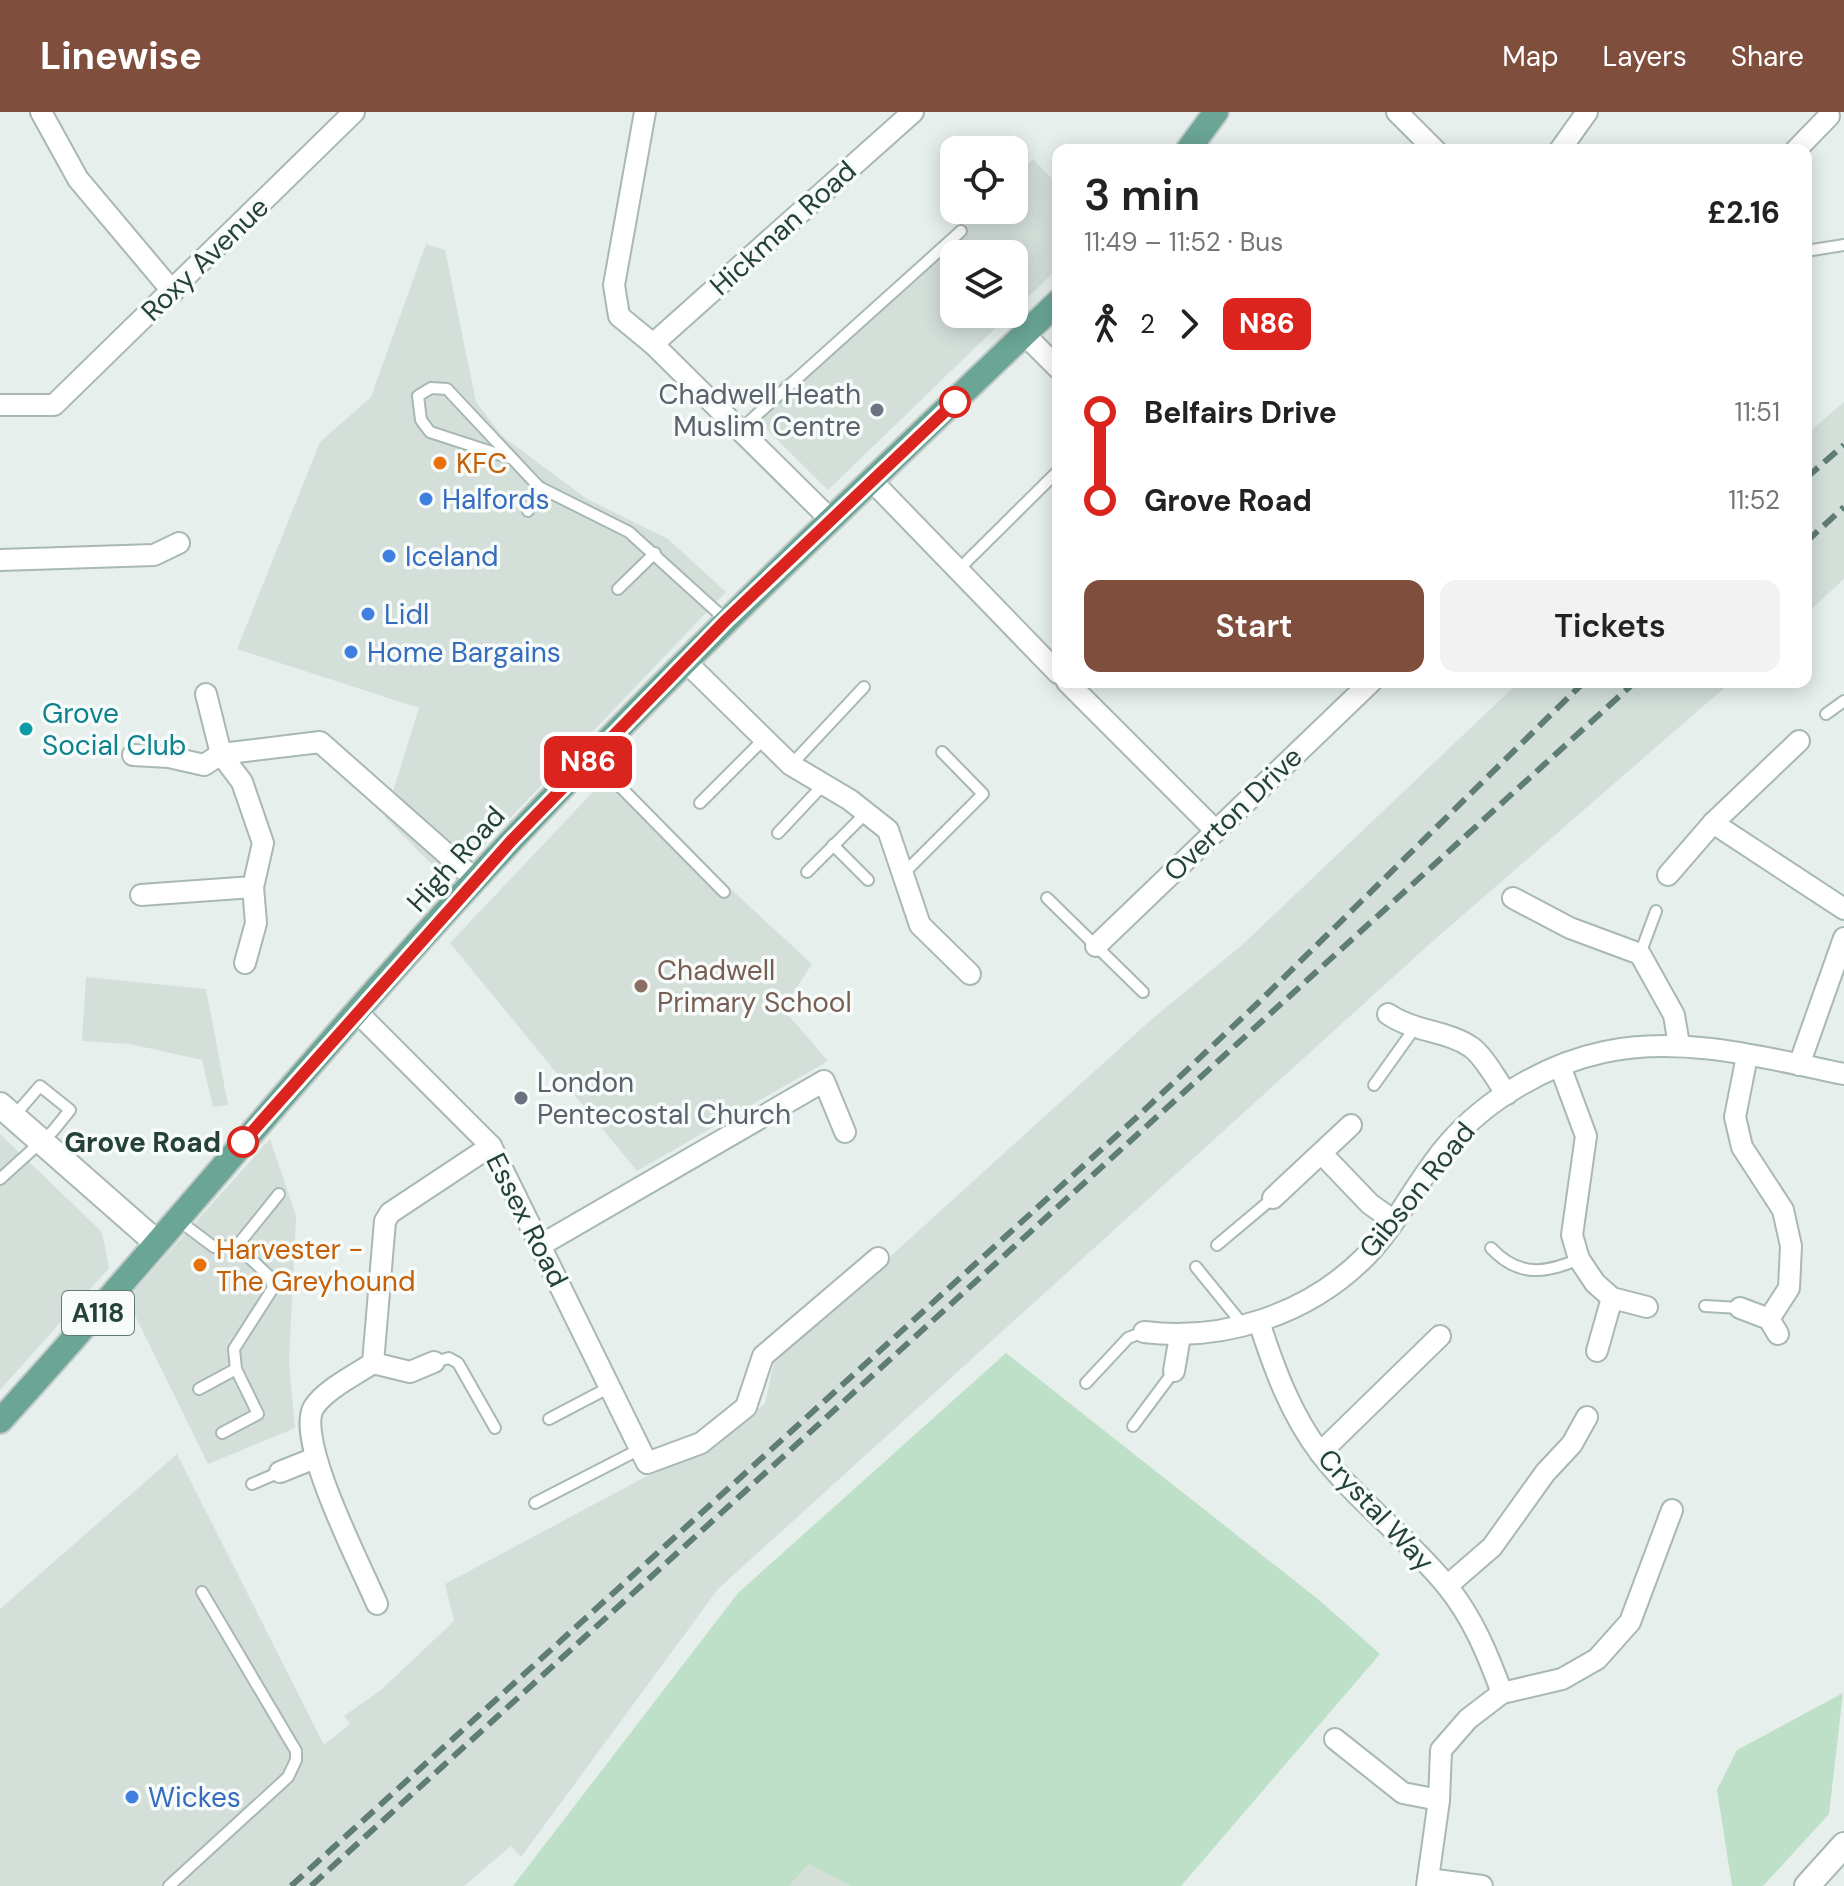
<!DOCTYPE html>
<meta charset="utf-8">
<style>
:root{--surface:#fff;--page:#f2f2f2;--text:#222;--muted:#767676;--accent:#804e3d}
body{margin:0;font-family:"DM Sans",sans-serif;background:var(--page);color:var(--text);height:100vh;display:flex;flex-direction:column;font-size:30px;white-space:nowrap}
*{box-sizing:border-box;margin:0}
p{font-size:26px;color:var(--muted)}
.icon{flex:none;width:44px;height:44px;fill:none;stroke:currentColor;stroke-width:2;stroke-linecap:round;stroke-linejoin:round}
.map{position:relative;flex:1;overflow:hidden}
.panel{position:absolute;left:1052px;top:32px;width:760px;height:544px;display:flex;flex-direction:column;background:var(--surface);border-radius:16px;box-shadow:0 4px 20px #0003}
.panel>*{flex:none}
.badge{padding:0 16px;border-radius:12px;font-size:28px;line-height:52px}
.controls{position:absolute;left:940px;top:24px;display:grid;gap:16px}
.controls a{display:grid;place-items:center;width:88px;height:88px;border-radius:16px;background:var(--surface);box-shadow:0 4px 20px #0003;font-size:40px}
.map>.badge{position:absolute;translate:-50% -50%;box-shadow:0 0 0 4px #fff}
.legs{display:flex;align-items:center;gap:12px;height:88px;padding:0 32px;font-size:26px}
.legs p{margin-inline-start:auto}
.headline{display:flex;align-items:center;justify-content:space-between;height:136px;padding:0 32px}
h1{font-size:44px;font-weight:600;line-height:60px}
.button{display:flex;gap:16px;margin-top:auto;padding:16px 32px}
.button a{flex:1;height:92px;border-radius:16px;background:var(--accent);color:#fff;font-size:32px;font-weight:600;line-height:92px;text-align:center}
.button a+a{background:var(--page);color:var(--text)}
ul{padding:0 32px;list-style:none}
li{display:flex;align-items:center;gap:28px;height:88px;font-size:30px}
li i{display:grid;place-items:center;width:12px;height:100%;margin:0 10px;background:currentColor}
li i::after{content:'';width:20px;height:20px;margin:-10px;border:6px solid;border-radius:50%;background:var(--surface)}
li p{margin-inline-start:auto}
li:first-child i{background:linear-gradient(#0000 50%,currentColor 0)}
li:last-child i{background:linear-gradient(currentColor 50%,#0000 0)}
header{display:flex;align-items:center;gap:48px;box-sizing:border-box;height:112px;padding:0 40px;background:var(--accent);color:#fff}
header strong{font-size:38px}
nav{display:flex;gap:44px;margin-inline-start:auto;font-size:28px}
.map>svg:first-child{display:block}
.built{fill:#d4dfda}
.green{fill:#bfe0c8}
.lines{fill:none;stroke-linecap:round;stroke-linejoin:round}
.service-casing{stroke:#a8b8b2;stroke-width:14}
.minor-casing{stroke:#a8b8b2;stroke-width:24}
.tertiary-casing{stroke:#a8b8b2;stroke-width:28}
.primary-casing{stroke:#c2cac8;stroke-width:28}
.service{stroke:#fff;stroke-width:10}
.minor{stroke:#fff;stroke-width:20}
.tertiary{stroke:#fff;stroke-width:24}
.primary{stroke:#6aa596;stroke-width:24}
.rail{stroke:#5f7d75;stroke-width:6;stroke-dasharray:16 8;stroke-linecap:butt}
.line-1-casing{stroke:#fff;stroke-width:18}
.line-1{stroke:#dc241f;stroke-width:12}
.stop-1-dot{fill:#fff;stroke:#dc241f;stroke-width:4}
.worship-dot{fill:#6b7280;stroke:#f7fbf9;stroke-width:3}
.food-dot{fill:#e8710a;stroke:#f7fbf9;stroke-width:3}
.shop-dot{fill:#3f7fe0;stroke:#f7fbf9;stroke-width:3}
.culture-dot{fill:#0f9aa8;stroke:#f7fbf9;stroke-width:3}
.education-dot{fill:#8d6e63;stroke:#f7fbf9;stroke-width:3}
.labels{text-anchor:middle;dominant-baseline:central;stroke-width:7;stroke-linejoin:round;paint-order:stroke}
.shield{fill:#f7fbf9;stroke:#637a73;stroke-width:2}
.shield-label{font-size:26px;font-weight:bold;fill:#24423a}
.street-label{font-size:28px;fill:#24423a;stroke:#f7fbf9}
.worship-label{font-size:28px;fill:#5b616d;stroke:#f7fbf9;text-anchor:end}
.food-label{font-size:28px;fill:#c56008;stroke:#f7fbf9;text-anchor:start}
.shop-label{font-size:28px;fill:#366cbe;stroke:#f7fbf9;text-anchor:start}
.culture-label{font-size:28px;fill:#0d838f;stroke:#f7fbf9;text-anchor:start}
.education-label{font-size:28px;fill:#785e54;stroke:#f7fbf9;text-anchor:start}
.stop-label{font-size:28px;font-weight:bold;fill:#24423a;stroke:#f7fbf9;text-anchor:end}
</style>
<header>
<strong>Linewise</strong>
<nav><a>Map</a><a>Layers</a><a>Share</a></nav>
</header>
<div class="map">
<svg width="1844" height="1774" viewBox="0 0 1844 1774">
<rect width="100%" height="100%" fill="#e6efeb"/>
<!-- built -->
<g class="built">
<polygon points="1033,47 1058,73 1058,156 1014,199 1014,142 954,142 954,202 1010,202 828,378 749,300 775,273 802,255 977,98 1014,98 1014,64"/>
<polygon points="426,132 445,138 476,290 502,324 587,387 668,427 726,480 449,770 385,705 419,596 237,537 320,330 371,285"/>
<polygon points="1844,290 1844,467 1806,502 1806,323"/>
<polygon points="1519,570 1731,570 1433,829 718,1477 521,1745 511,1734 464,1774 0,1774 0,1497 177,1342 324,1633 350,1612 344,1604 381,1578 454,1509 445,1472 647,1364 712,1338 765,1291 774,1250 1152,907 1242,833"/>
<polygon points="608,664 812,852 783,897 828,949 637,1059 450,831"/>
<polygon points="86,865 206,877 228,993 213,995 202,948 130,932 82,929"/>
<polygon points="0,1022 102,1120 109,1156 0,1278"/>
<polygon points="270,1027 296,1104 289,1250 295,1316 208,1352 127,1187"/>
<polygon points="809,1752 850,1774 789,1774"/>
</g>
<!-- green -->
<g class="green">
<polygon points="1006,1241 1319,1488 1380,1542 1181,1774 850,1774 809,1752 789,1774 513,1774 738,1481"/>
<polygon points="1843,1581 1829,1702 1763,1774 1732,1774 1717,1678 1737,1638"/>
</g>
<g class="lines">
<!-- service casing -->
<g class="service-casing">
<g id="service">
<polyline points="1806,139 1844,133"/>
<polyline points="741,317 961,119"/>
<polyline points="513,347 430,320 421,308 418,284 431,276 447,277 539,375"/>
<polyline points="528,399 539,375 629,420 726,508"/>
<polyline points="957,459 1058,359"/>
<polyline points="618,477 655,441"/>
<polyline points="1826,602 1844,589"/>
<polyline points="592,646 724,780"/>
<polyline points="791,653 864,575"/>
<polyline points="700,691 764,627"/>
<polyline points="778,721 824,672"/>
<polyline points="833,733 868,768"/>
<polyline points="807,760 866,701"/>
<polyline points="904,761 983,682 942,640"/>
<polyline points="1047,786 1143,880"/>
<polyline points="1640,842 1656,799"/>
<polyline points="1374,973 1414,917"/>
<polyline points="0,1067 53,1019 70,998 40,974 14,1004"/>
<polyline points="178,1108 214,1135 237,1134 279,1082"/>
<polyline points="1217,1133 1273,1086"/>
<path d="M1491 1136C1518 1165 1545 1162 1579 1147"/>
<polyline points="1196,1155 1244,1214"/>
<polyline points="1705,1194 1740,1196"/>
<polyline points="434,1250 449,1246 458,1251 495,1316"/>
<polyline points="1086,1271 1128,1226 1144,1220"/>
<polyline points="199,1277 236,1257"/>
<polyline points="549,1307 610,1275"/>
<polyline points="1133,1314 1174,1259"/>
<polyline points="222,1321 258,1302 236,1257 234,1237 273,1176 270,1165 237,1134"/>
<polyline points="252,1372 280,1360"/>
<polyline points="535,1391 640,1337"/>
<polyline points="169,1774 288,1665 296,1648 296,1639 202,1480"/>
</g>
</g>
<!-- minor casing -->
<g class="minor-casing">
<g id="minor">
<polyline points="41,0 78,67 173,180"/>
<polyline points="645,0 614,173 619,204 653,232 831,408"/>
<polyline points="1397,0 1435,38"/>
<polyline points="1560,38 1587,0"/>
<polyline points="1796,38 1829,4"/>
<polyline points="1024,222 1058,256"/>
<polyline points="653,232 913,0"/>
<polyline points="0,293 54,293 354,0"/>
<polyline points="873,370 1058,561"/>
<polyline points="0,448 154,443 179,431"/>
<polyline points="686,550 791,653 850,688 888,718 920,813 970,862"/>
<polyline points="1067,570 1216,719"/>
<polyline points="133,643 169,645 204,653 221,642 320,630 476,768"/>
<polyline points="1713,711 1844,797"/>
<polyline points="1668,763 1713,711 1799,629"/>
<polyline points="141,783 253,775 263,731 242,670 221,642 206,582"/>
<polyline points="1513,786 1570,816 1640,842 1674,903 1679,933"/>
<polyline points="1096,834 1371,570"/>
<polyline points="245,851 256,811 253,775"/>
<polyline points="358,901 491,1034 647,1351 701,1331 746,1295 763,1244 878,1146"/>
<path d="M1388 902C1414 920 1446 918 1471 935 1485 945 1496 968 1507 982"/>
<polyline points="1747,944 1735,1005 1742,1035 1783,1098 1791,1134 1789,1176 1769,1207"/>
<polyline points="1799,953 1844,826"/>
<polyline points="1560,954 1586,1024 1572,1123 1579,1147 1595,1171 1612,1186 1647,1195"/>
<polyline points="1323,1043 1370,1092 1394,1109"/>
<polyline points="1273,1086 1351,1013"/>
<polyline points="541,1133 824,969 845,1020"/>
<polyline points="1740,1196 1769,1207 1778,1222"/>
<path d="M1259 1210C1274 1256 1291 1303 1321 1342 1358 1390 1408 1426 1447 1474 1473 1506 1488 1543 1502 1581"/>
<path d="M1144 1220C1224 1230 1309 1202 1366 1144 1399 1110 1418 1066 1449 1031 1487 987 1547 952 1604 940 1683 923 1766 946 1844 962"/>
<polyline points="1597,1239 1612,1186"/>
<path d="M373 1251C355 1263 326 1277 314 1295 294 1326 362 1456 377 1492"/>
<polyline points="373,1251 385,1109 390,1101 491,1034"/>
<polyline points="373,1251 410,1260 434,1250"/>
<polyline points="1174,1259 1180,1224"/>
<polyline points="1320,1341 1440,1224"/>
<polyline points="280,1360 315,1346"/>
<polyline points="1447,1474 1492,1435 1545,1361 1572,1332 1587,1305"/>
<polyline points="1335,1627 1403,1681 1439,1688"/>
<polyline points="1428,1767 1482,1774"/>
<polyline points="1427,1774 1439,1688 1441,1638 1468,1607 1502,1581 1562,1567 1597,1547 1630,1510 1672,1398"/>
</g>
</g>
<!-- tertiary casing -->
<g class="tertiary-casing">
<g id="tertiary">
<polyline points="0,993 157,1131"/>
<polyline points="1807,1774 1844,1733"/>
</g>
</g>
<!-- primary casing -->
<g class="primary-casing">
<g id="primary">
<polyline points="1188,38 1216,0"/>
<path d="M0 1309C174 1118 335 916 512 728 687 542 873 367 1058 190"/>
</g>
</g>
<!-- service -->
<use href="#service" class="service"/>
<!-- minor -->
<use href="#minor" class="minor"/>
<!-- tertiary -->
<use href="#tertiary" class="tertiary"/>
<!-- primary -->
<use href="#primary" class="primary"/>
<!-- rail -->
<g class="rail">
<polyline points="1806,366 1844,333"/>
<polyline points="1806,430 1844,395"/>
<polyline points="291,1774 1137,1005 1260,889 1584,570"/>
<polyline points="311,1774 1635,570"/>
</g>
</g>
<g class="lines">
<!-- line-1 casing -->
<g class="line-1-casing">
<polyline id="line-1" points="243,1030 511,729 726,508 955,290"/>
</g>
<!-- line-1 -->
<use href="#line-1" class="line-1"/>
</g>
<!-- markers -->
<g class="stop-1-dot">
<circle cx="955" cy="290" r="14"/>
<circle cx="243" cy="1030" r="14"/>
</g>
<g class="worship-dot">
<circle cx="877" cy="298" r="8"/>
<circle cx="521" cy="986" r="8"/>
</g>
<g class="food-dot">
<circle cx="440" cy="351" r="8"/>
<circle cx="200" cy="1153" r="8"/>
</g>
<g class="shop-dot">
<circle cx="426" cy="387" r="8"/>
<circle cx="389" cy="444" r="8"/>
<circle cx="368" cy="502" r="8"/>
<circle cx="351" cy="540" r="8"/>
<circle cx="132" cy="1685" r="8"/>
</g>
<circle class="culture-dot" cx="26" cy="617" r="8"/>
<circle class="education-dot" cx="641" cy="874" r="8"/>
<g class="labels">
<!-- shield labels -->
<rect class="shield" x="62" y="1179" width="72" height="44" rx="6"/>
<g class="shield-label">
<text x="98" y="1201">A118</text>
</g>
<!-- street labels -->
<g class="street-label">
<text transform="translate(783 116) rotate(-42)">Hickman Road</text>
<text transform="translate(205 147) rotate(-44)">Roxy Avenue</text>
<text transform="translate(1233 702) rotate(-44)">Overton Drive</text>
<text transform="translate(456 747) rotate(-48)">High Road</text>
<text transform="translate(1417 1078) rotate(-51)">Gibson Road</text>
<text transform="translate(527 1108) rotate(63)">Essex Road</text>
<text transform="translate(1376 1398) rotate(47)">Crystal Way</text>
</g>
<!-- worship labels -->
<g class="worship-label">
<text x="861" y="282">Chadwell Heath<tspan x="861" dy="32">Muslim Centre</tspan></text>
<text x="537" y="970" text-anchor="start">London<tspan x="537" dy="32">Pentecostal Church</tspan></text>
</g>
<!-- food labels -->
<g class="food-label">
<text x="456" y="351">KFC</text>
<text x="216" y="1137">Harvester -<tspan x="216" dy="32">The Greyhound</tspan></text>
</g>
<!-- shop labels -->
<g class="shop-label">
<text x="442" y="387">Halfords</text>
<text x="405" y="444">Iceland</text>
<text x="384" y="502">Lidl</text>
<text x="367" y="540">Home Bargains</text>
<text x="148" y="1685">Wickes</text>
</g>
<!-- culture labels -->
<g class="culture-label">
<text x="42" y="601">Grove<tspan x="42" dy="32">Social Club</tspan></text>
</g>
<!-- education labels -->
<g class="education-label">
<text x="657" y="858">Chadwell<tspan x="657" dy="32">Primary School</tspan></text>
</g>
<!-- stop labels -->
<g class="stop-label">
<text x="221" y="1030">Grove Road</text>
</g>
</g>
</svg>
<div class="controls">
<a><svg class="icon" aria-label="locate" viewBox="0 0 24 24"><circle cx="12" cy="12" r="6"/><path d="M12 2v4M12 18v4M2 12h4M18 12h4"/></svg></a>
<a><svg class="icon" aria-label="layers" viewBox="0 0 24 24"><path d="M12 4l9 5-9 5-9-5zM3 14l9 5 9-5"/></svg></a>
</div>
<b class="badge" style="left:588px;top:650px;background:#dc241f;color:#fff">N86</b>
<section class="panel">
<div class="headline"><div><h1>3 min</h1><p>11:49 – 11:52 · Bus</p></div><b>£2.16</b></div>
<div class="legs"><svg class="icon" aria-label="walk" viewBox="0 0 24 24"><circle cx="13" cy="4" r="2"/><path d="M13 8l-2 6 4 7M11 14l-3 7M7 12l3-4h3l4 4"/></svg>2<svg class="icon" aria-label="forward" viewBox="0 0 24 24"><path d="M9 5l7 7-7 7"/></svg><b class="badge" style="background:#dc241f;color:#fff">N86</b></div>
<ul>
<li><i style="color:#dc241f"></i><b>Belfairs Drive</b><p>11:51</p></li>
<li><i style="color:#dc241f"></i><b>Grove Road</b><p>11:52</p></li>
</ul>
<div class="button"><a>Start</a><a>Tickets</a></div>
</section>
</div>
